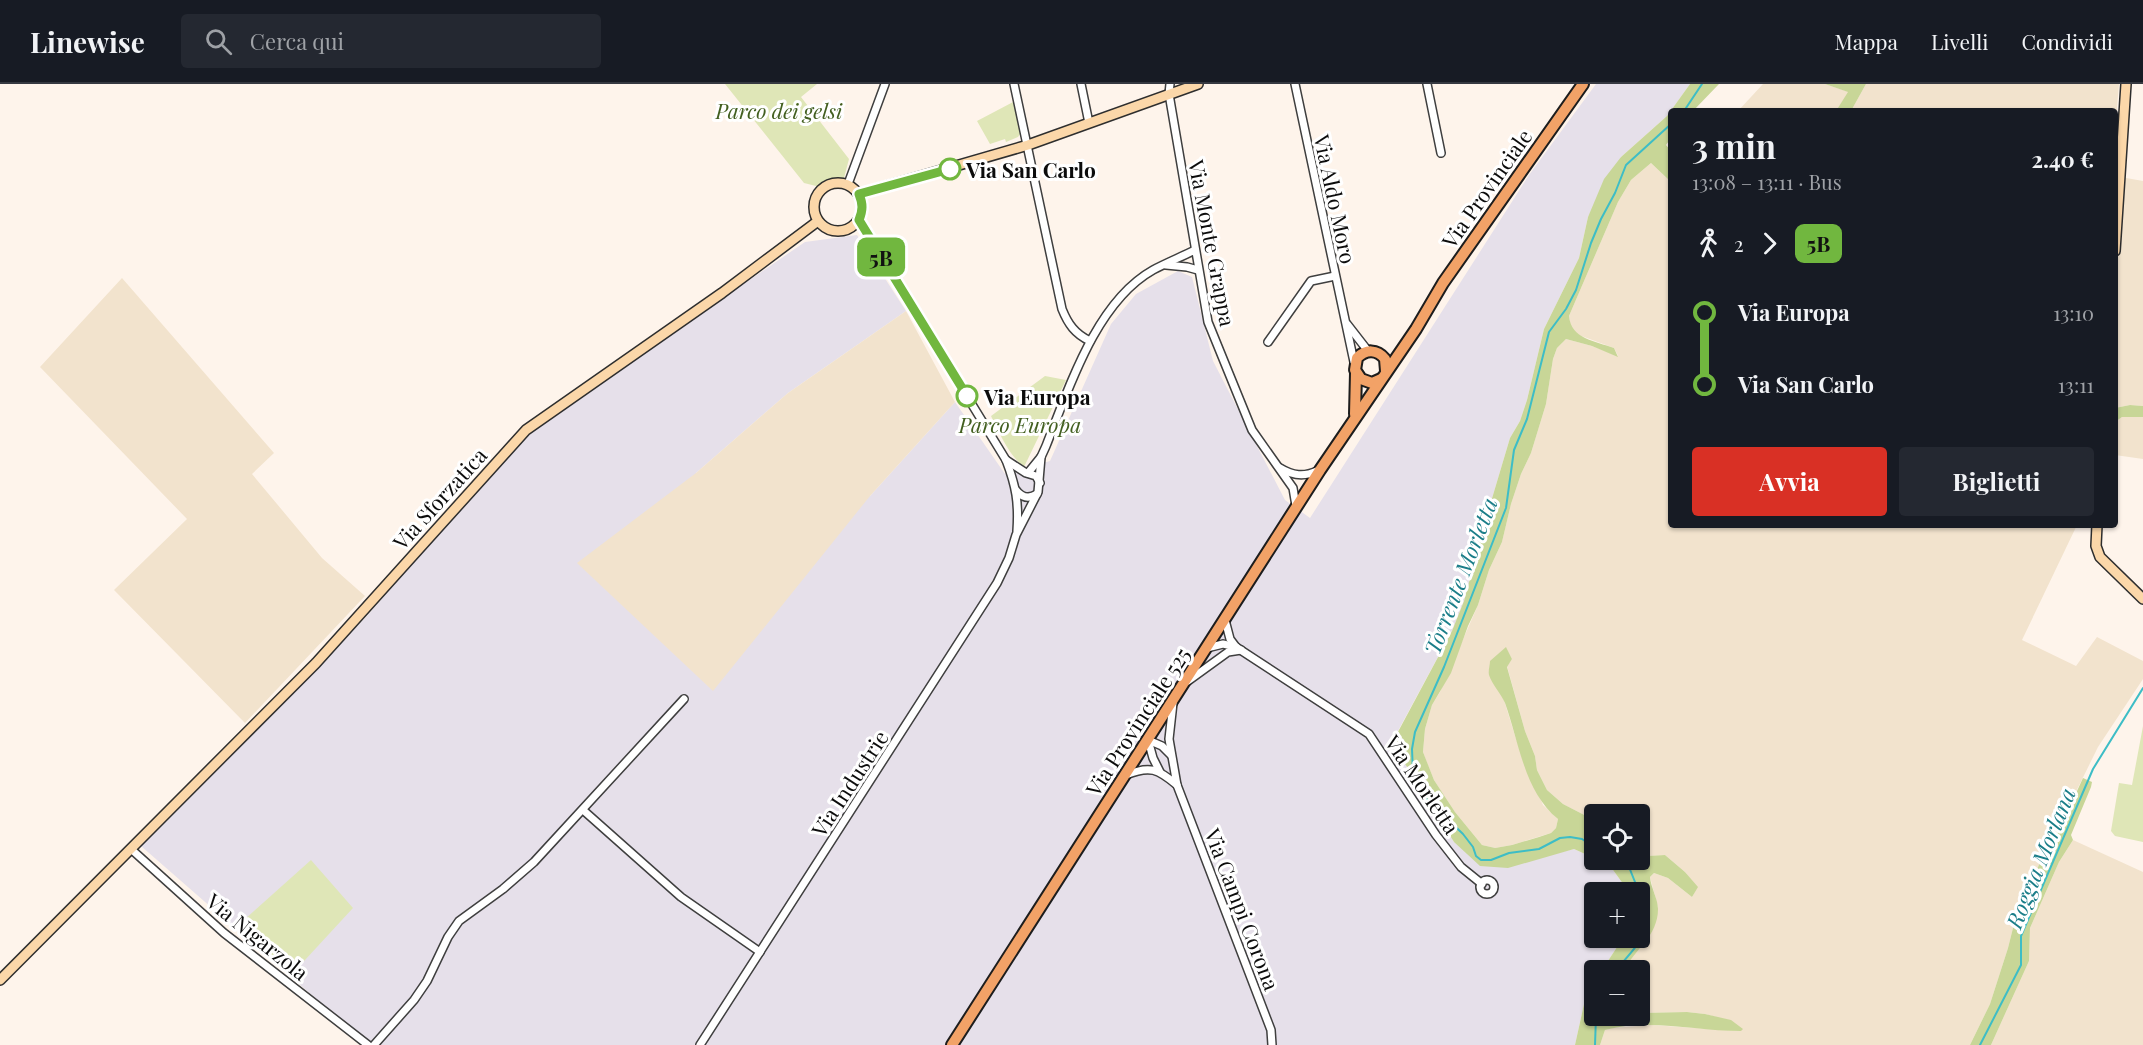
<!DOCTYPE html>
<html lang="it">
<meta charset="utf-8">
<style>
:root{--surface:#171b24;--page:#242831;--text:#f1f3f6;--muted:#9ea1a6;--line:#363941;--accent:#d93025}
body{margin:0;font-family:"Playfair Display",serif;background:var(--page);color:var(--text);height:100vh;display:flex;flex-direction:column;font-size:22px;white-space:nowrap}
*{box-sizing:border-box;margin:0}
p{font-size:20px;color:var(--muted)}
.icon{flex:none;width:33px;height:33px;fill:none;stroke:currentColor;stroke-width:2;stroke-linecap:round;stroke-linejoin:round}
.map{position:relative;flex:1;overflow:hidden}
.side{position:absolute;left:1668px;top:24px;width:450px;height:420px;display:flex;flex-direction:column;background:var(--surface);border-radius:6px;box-shadow:0 2px 4px #0004}
.side>*{flex:none}
.badge{padding:0 12px;border-radius:9px;font-size:21px;line-height:39px}
.controls{position:absolute;left:1584px;top:720px;display:grid;gap:12px}
.controls a{display:grid;place-items:center;width:66px;height:66px;border-radius:6px;background:var(--surface);box-shadow:0 2px 4px #0004;font-size:30px}
.map>.badge{position:absolute;translate:-50% -50%;box-shadow:0 0 0 3px #fff}
.legs{display:flex;align-items:center;gap:9px;height:66px;padding:0 24px;font-size:20px}
.legs p{margin-inline-start:auto}
.head{display:flex;align-items:center;justify-content:space-between;height:102px;padding:0 24px}
h1{font-size:33px;font-weight:700;line-height:45px}
.action{display:flex;gap:12px;margin-top:auto;padding:12px 24px}
.action a{flex:1;height:69px;border-radius:6px;background:var(--accent);color:#fff;font-size:24px;font-weight:700;line-height:69px;text-align:center}
.action a+a{background:var(--page);color:var(--text)}
ul{padding:0 24px;list-style:none}
li{display:flex;align-items:center;gap:21px;height:72px;font-size:22px}
li i{display:grid;place-items:center;width:9px;height:100%;margin:0 8px;background:currentColor}
li i::after{content:'';width:15px;height:15px;margin:-8px;border:4px solid;border-radius:50%;background:var(--surface)}
li p{margin-inline-start:auto}
li:first-child i{background:linear-gradient(#0000 50%,currentColor 0)}
li:last-child i{background:linear-gradient(currentColor 50%,#0000 0)}
header{display:flex;align-items:center;gap:36px;box-sizing:border-box;height:84px;padding:0 30px;background:var(--surface);border-bottom:2px solid var(--line)}
header strong{font-size:28px}
nav{display:flex;gap:33px;margin-inline-start:auto;font-size:21px}
.search{width:420px;height:54px;background:var(--page);display:flex;align-items:center;gap:15px;box-sizing:border-box;padding:0 21px;border-radius:6px;color:var(--muted);font-size:22px}
.map>svg:first-child{display:block}
.industrial{fill:#e6e0ea}
.farmland{fill:#f2e3cd}
.green{fill:#dfe6b7}
.forest{fill:#c8d697}
.lines{fill:none;stroke-linecap:round;stroke-linejoin:round}
.stream{stroke:#3dbdc6;stroke-width:2}
.street-casing{stroke:#3f3f3f;stroke-width:10}
.secondary-casing{stroke:#2e2e2e;stroke-width:12}
.primary-casing{stroke:#1d1d1d;stroke-width:14}
.street{stroke:#fff;stroke-width:7}
.secondary{stroke:#fbd7a9;stroke-width:9}
.primary{stroke:#f2a267;stroke-width:10}
.line-1-casing{stroke:#fff;stroke-width:14}
.line-1{stroke:#71b73f;stroke-width:9}
.stop-1-dot{fill:#fff;stroke:#71b73f;stroke-width:3}
.labels{text-anchor:middle;dominant-baseline:central;stroke-width:6;stroke-linejoin:round;paint-order:stroke}
.park-label{font-size:21px;font-style:italic;fill:#425f20;stroke:#fff}
.stop-label{font-size:21px;font-weight:bold;fill:#0c0c0c;stroke:#fff;text-anchor:start}
.street-label{font-size:21px;fill:#0c0c0c;stroke:#fff}
.water-label{font-size:22px;font-style:italic;fill:#1b7e89;stroke:#fff}
</style>
<header>
<strong>Linewise</strong>
<div class="search"><svg class="icon" aria-label="search" viewBox="0 0 24 24"><circle cx="10" cy="10" r="6"/><path d="M15 15l6 6"/></svg>Cerca qui</div>
<nav><a>Mappa</a><a>Livelli</a><a>Condividi</a></nav>
</header>
<div class="map">
<svg width="2143" height="961" viewBox="0 0 2143 961">
<rect width="100%" height="100%" fill="#fef4eb"/>
<!-- industrial -->
<polygon class="industrial" points="1596,0 1690,0 1667,32 1621,73 1588,133 1579,174 1544,245 1527,316 1520,337 1510,354 1485,438 1464,517 1452,547 1392,658 1454,758 1548,771 1574,765 1594,774 1594,776 1608,779 1629,808 1594,808 1594,854 1623,854 1602,886 1594,886 1594,898 1586,911 1575,961 375,961 338,934 141,762 367,532 523,351 805,158 857,151 906,227 788,309 696,389 870,412 955,318 1005,390 1050,377 1111,240 1136,210 1178,187 1192,193 1213,277 1285,416 1310,434 1529,91"/>
<!-- farmland -->
<g class="farmland">
<polygon points="1763,0 1825,0 1849,8 1836,27 1738,27"/>
<polygon points="1866,0 2119,0 2115,46 2115,27 1851,27"/>
<polygon points="1651,79 1671,98 1671,441 2077,441 2022,556 2076,582 2097,553 2143,577 2143,595 2098,663 2063,734 2053,759 2040,778 2023,822 2014,840 2008,864 1990,920 1970,961 1600,961 1605,946 1613,944 1651,941 1741,947 1716,933 1705,930 1687,928 1640,929 1640,886 1624,886 1658,823 1650,793 1654,789 1668,794 1692,813 1697,803 1685,788 1665,771 1647,772 1640,769 1640,735 1647,728 1637,721 1630,730 1594,730 1594,736 1563,720 1547,706 1537,686 1535,672 1525,647 1507,582 1512,575 1506,564 1501,568 1498,605 1504,616 1516,655 1543,721 1558,735 1556,744 1551,749 1512,761 1495,764 1482,761 1455,728 1434,696 1427,679 1423,668 1425,645 1432,621 1440,608 1478,521 1489,486 1502,458 1511,420 1521,390 1531,369 1546,320 1553,275 1557,264 1566,255 1592,262 1618,272 1614,264 1576,250 1570,241 1569,232 1618,118 1631,96"/>
<polygon points="2115,92 2143,97 2143,322 2130,321 2115,324"/>
<polygon points="122,194 274,369 252,390 322,474 365,512 245,639 114,506 187,435 40,283"/>
<polygon points="906,227 955,318 870,412 713,607 577,479 696,389 788,309"/>
<polygon points="2129,332 2143,333 2143,375 2115,371 2115,338 2122,333"/>
<polygon points="2073,756 2143,788 2143,961 1991,961 2029,877 2030,844 2059,778"/>
</g>
<!-- green -->
<g class="green">
<polygon points="725,0 817,0 801,13 849,75 844,94 832,97 820,103 804,99"/>
<polygon points="1015,17 1021,49 1018,53 1006,58 1005,55 990,60 977,37"/>
<path d="M1045 292 1066 296 1024 383C1008 370 1000 350 991 332Z"/>
<polygon points="2143,642 2143,758 2115,752 2111,747 2119,699 2132,701"/>
<polygon points="311,776 353,824 293,889 236,843"/>
</g>
<!-- forest -->
<g class="forest">
<path d="M1690 0H1719L1693 27H1671V54L1666 61 1671 67V98L1651 79 1631 96 1618 118 1569 232C1571 255 1595 257 1614 264L1618 273 1592 262 1566 255 1557 264 1553 275 1546 320 1531 369 1521 390 1511 420 1502 458 1489 486 1478 521 1468 542 1451 589 1432 621 1425 645 1423 668 1434 696 1455 728 1482 761 1495 764 1512 761 1539 753 1551 749 1556 744 1558 735C1524 707 1519 658 1505 619 1501 610 1492 600 1489 591 1488 587 1490 581 1490 577L1506 563 1512 575 1507 583 1525 647 1535 672 1537 686 1547 706 1563 720 1594 736V774L1574 765 1508 784 1480 782 1454 758 1392 659 1452 547 1464 517 1485 438 1510 354 1520 337 1527 316 1544 245 1579 174 1588 133 1604 95 1621 73 1667 32Z"/>
<polygon points="1825,0 1866,0 1851,27 1836,27 1848,8"/>
<polygon points="2130,321 2143,322 2143,333 2122,333 2115,338 2115,324"/>
<polygon points="2083,694 2092,698 2091,703 2071,751 2073,756 2059,778 2030,844 2029,877 1991,961 1970,961 1990,920 2008,864 2014,840 2023,822 2040,778 2053,759"/>
<path d="M1640 769 1647 772 1665 771 1685 788 1698 803 1692 813 1668 794 1654 789 1650 793C1651 804 1658 815 1658 825 1658 852 1635 865 1624 886H1602L1623 854H1640V808H1629L1608 779 1599 776H1640Z"/>
<path d="M1594 898V932H1640V929L1687 928 1705 930 1731 936 1743 945 1741 947C1697 947 1648 934 1605 946L1600 961H1575L1586 911Z"/>
</g>
<g class="lines">
<!-- stream -->
<g class="stream">
<polyline points="1684,27 1702,0"/>
<polyline points="1594,763 1582,755 1570,753 1560,754 1539,765 1509,769 1491,776 1481,776 1476,772 1473,763 1463,750 1418,707 1413,689 1412,665 1415,648 1444,583 1506,424 1514,366 1527,335 1549,248 1566,225 1576,206 1591,159 1601,135 1615,109 1626,81 1671,40"/>
<polyline points="1615,776 1629,783 1639,808"/>
<path d="M1616 886C1641 857 1652 850 1640 809"/>
<polyline points="1595,961 1596,932"/>
<polyline points="1980,961 2021,881 2021,852 2093,685 2143,604"/>
</g>
<!-- street casing -->
<g class="street-casing">
<g id="street">
<path d="M1014 0 1062 225C1068 240 1075 250 1090 257"/>
<polyline points="1081,0 1089,39"/>
<polyline points="1170,0 1169,10 1208,238 1252,346 1293,404 1296,422"/>
<polyline points="1295,0 1354,278"/>
<polyline points="1427,0 1441,69"/>
<polyline points="848,100 885,0"/>
<path d="M859 136 1006 376C1016 402 1019 419 1017 447"/>
<polyline points="1166,181 1187,183 1198,186"/>
<polyline points="1347,240 1368,267"/>
<polyline points="1268,258 1311,197 1335,192"/>
<polyline points="1006,376 1026,389 1036,392 1040,399"/>
<path d="M1280 384C1293 392 1304 393 1317 387"/>
<polyline points="1028,389 1041,373"/>
<path d="M1016 406C1022 414 1029 415 1037 410"/>
<polyline points="1225,536 1230,555 1236,563 1369,650 1436,751 1461,783 1482,800"/>
<polyline points="1207,564 1223,560 1236,563"/>
<polyline points="1188,597 1228,568 1241,566"/>
<polyline points="1173,619 1169,655 1177,701 1271,946 1272,961"/>
<polyline points="1148,656 1153,674 1160,688"/>
<polyline points="1148,656 1162,662 1171,671"/>
<path d="M1126 691C1150 681 1158 685 1177 701"/>
<polyline points="583,726 681,813 760,868"/>
<polyline points="131,765 224,849 368,961"/>
<circle cx="1487" cy="803" r="7"/>
<polyline points="374,961 414,916 427,897 448,853 459,837 503,805 534,778 684,615"/>
<path d="M700 961 997 499 1009 474 1016 451 1038 408 1041 373 1046 362C1069 304 1096 218 1153 186 1166 179 1181 173 1195 166"/>
</g>
</g>
<!-- secondary casing -->
<g class="secondary-casing">
<g id="secondary">
<circle cx="838" cy="123" r="24"/>
<polyline points="859,110 1028,61 1198,0"/>
<polyline points="2115,167 2126,0"/>
<polyline points="2097,441 2096,462 2100,473 2143,515"/>
<polyline points="0,896 316,579 526,346 722,209 818,137"/>
</g>
</g>
<!-- primary casing -->
<g class="primary-casing">
<g id="primary">
<path d="M1381 295 1372 299 1361 295 1355 286 1357 274C1366 265 1377 265 1385 275L1386 287"/>
<polyline points="1355,330 1356,289"/>
<polyline points="952,961 1320,386 1416,245 1443,199 1583,0"/>
</g>
</g>
<!-- street -->
<use href="#street" class="street"/>
<!-- secondary -->
<use href="#secondary" class="secondary"/>
<!-- primary -->
<use href="#primary" class="primary"/>
</g>
<g class="lines">
<!-- line-1 casing -->
<g class="line-1-casing">
<path id="line-1" d="M950 85 859 110C863 120 863 126 859 136L967 312"/>
</g>
<!-- line-1 -->
<use href="#line-1" class="line-1"/>
</g>
<!-- markers -->
<g class="stop-1-dot">
<circle cx="950" cy="85" r="10"/>
<circle cx="967" cy="312" r="10"/>
</g>
<g class="labels">
<!-- park labels -->
<g class="park-label">
<text x="779" y="26">Parco dei gelsi</text>
<text x="1020" y="340">Parco Europa</text>
</g>
<!-- stop labels -->
<g class="stop-label">
<text x="966" y="85">Via San Carlo</text>
<text x="984" y="312">Via Europa</text>
</g>
<!-- street labels -->
<g class="street-label">
<text transform="translate(1486 104) rotate(-55)">Via Provinciale</text>
<text transform="translate(1336 115) rotate(78)">Via Aldo Moro</text>
<text transform="translate(1213 159) rotate(79)">Via Monte Grappa</text>
<text transform="translate(439 414) rotate(-48)">Via Sforzatica</text>
<text transform="translate(1137 637) rotate(-57)">Via Provinciale 525</text>
<text transform="translate(849 699) rotate(-57)">Via Industrie</text>
<text transform="translate(1423 700) rotate(56)">Via Morletta</text>
<text transform="translate(1243 825) rotate(69)">Via Campi Corona</text>
<text transform="translate(258 852) rotate(39)">Via Nigarzola</text>
</g>
<!-- water labels -->
<g class="water-label">
<text transform="translate(1460 492) rotate(-69)">Torrente Morletta</text>
<text transform="translate(2040 774) rotate(-68)">Roggia Morlana</text>
</g>
</g>
</svg>
<div class="controls">
<a><svg class="icon" aria-label="locate" viewBox="0 0 24 24"><circle cx="12" cy="12" r="6"/><path d="M12 2v4M12 18v4M2 12h4M18 12h4"/></svg></a>
<a>+</a>
<a>−</a>
</div>
<b class="badge" style="left:881px;top:173px;background:#71b73f;color:#111">5B</b>
<section class="side">
<div class="head"><div><h1>3 min</h1><p>13:08 – 13:11 · Bus</p></div><b>2.40 €</b></div>
<div class="legs"><svg class="icon" aria-label="walk" viewBox="0 0 24 24"><circle cx="13" cy="4" r="2"/><path d="M13 8l-2 6 4 7M11 14l-3 7M7 12l3-4h3l4 4"/></svg>2<svg class="icon" aria-label="forward" viewBox="0 0 24 24"><path d="M9 5l7 7-7 7"/></svg><b class="badge" style="background:#71b73f;color:#111">5B</b></div>
<ul>
<li><i style="color:#71b73f"></i><b>Via Europa</b><p>13:10</p></li>
<li><i style="color:#71b73f"></i><b>Via San Carlo</b><p>13:11</p></li>
</ul>
<div class="action"><a>Avvia</a><a>Biglietti</a></div>
</section>
</div>
